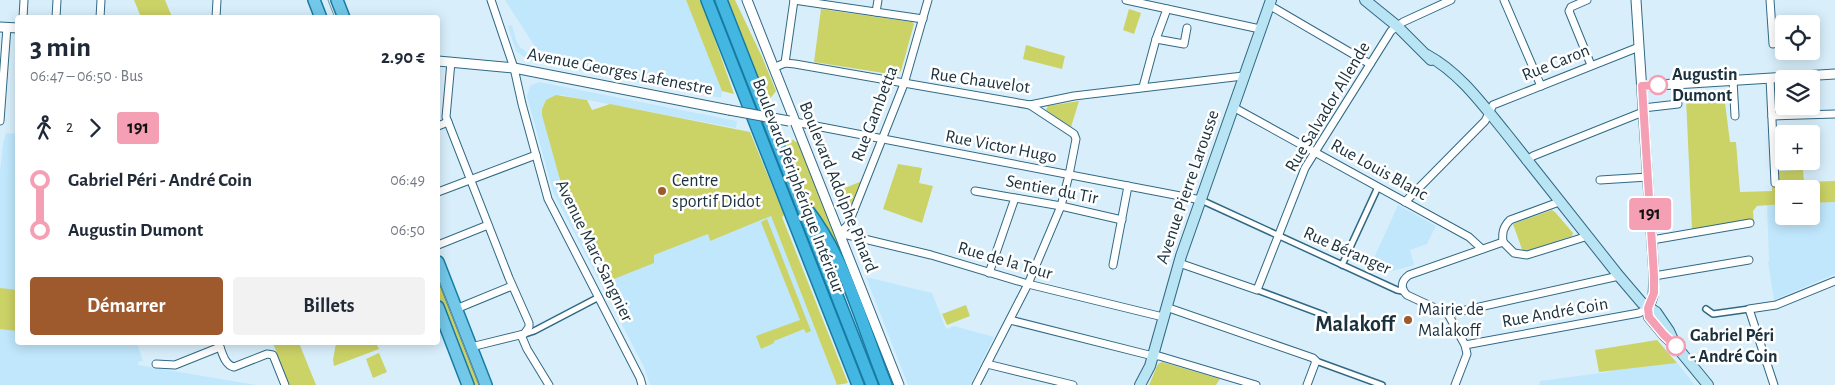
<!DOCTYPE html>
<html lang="fr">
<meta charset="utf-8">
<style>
:root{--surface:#fff;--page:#f2f2f3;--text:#1f2937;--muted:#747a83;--accent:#9e592c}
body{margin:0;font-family:"Alegreya Sans",sans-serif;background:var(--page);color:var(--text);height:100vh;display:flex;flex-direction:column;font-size:19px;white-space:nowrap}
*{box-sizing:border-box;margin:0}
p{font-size:16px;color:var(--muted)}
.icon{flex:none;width:28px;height:28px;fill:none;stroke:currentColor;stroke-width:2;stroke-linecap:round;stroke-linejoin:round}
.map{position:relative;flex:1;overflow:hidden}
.side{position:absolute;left:15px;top:15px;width:425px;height:330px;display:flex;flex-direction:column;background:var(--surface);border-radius:5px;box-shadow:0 2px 12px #0003}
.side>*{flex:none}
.badge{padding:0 10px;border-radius:4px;font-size:18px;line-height:32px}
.controls{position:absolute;left:1775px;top:15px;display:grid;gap:10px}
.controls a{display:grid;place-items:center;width:45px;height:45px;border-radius:5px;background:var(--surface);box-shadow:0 2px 12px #0003;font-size:25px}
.map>.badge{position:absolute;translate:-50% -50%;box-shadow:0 0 0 2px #fff}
.legs{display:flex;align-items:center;gap:8px;height:55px;padding:0 15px;font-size:16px}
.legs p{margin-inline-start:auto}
.overview{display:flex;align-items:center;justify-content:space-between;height:85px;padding:0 15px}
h1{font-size:28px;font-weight:700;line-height:38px}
.button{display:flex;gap:10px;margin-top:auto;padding:10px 15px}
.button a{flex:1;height:58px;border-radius:5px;background:var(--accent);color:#fff;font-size:20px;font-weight:700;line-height:58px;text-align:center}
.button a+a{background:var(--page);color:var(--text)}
ul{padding:0 15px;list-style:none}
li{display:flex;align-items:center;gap:18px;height:50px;font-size:19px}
li i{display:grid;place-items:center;width:8px;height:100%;margin:0 6px;background:currentColor}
li i::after{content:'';width:12px;height:12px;margin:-6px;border:4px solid;border-radius:50%;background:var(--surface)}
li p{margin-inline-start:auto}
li:first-child i{background:linear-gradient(#0000 50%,currentColor 0)}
li:last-child i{background:linear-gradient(currentColor 50%,#0000 0)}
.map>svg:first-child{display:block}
.built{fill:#c0e7fc}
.green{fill:#cbd266}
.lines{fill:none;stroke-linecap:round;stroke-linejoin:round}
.pedestrian-casing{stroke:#316984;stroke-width:8}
.minor-casing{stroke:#316984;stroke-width:9}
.tertiary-casing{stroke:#316984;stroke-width:11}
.secondary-casing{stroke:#316984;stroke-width:12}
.primary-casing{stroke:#177ca3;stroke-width:14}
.trunk-casing{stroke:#177ca3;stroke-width:14}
.pedestrian{stroke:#fff;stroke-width:5}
.minor{stroke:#fff;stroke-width:7}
.tertiary{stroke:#fff;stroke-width:9}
.secondary{stroke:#b9e4f4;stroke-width:10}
.primary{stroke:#73c8e9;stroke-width:11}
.trunk{stroke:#44b6e2;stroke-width:11}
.tram{stroke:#7f96a2;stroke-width:1}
.tertiary-bridge-casing{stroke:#316984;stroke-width:11;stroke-linecap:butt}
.tertiary-bridge{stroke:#fff;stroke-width:9}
.line-1-casing{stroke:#fff;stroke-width:11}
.line-1{stroke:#f59fb4;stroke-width:8}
.stop-1-dot{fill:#fff;stroke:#f59fb4;stroke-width:2.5}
.poi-dot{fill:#9e592c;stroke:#fff;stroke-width:2}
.labels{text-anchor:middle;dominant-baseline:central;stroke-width:5;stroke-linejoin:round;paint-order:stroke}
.street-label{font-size:18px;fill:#1a313d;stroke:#fff}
.stop-label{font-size:18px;font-weight:bold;fill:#1a313d;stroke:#fff;text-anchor:start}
.poi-label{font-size:18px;fill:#1a313d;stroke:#fff;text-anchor:start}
.district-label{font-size:22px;font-weight:bold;fill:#1a313d;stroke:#fff}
</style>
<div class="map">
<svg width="1835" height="385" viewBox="0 0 1835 385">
<rect width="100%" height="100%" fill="#d8effb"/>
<!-- built -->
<g class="built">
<polygon points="505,0 686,0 722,91 721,98 530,61 516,51 508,26 512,25 516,40 520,47 529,54 551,57 549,55 539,53"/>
<polygon points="539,82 737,121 736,128 561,95 546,100 542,109 547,133 564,194 587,238 654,262 654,255 708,234 710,241 771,216 837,385 650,385 644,367 553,192 527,96 530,86"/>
<polygon points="6,133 17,134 18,342 137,343 143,361 138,362 138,365 256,385 0,385 0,172 3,143"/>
<polygon points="1835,202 1835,274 1774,300 1768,262 1769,261 1767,205 1784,204 1784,216 1811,216 1811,203"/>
<polygon points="1398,205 1436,226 1427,244 1410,250 1414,265 1381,274 1369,269"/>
<polygon points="866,277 932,293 946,329 954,326 994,337 970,385 908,385"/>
<polygon points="1677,363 1695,385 1539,385 1540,381 1616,371 1599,372"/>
</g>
<!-- green -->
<g class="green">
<polygon points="134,0 165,0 172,17 141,17"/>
<polygon points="686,0 701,0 734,94 722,91"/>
<polygon points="728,0 735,0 762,57 776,91 769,100 767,100"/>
<polygon points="821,9 912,22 914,24 901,71 896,75 814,62"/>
<polygon points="1129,9 1141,13 1134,34 1123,30"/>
<polygon points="1026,45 1065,56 1062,69 1023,59"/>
<polygon points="556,95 587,100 592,110 610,104 750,132 784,215 782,217 848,383 837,385 771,216 710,241 708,234 654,255 654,263 609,281 562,187 542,115 542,109 546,100"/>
<polygon points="1724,95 1730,142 1736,142 1740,192 1772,191 1772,183 1779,182 1779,171 1803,170 1804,182 1835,181 1835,202 1811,203 1811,189 1784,189 1784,204 1757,206 1753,211 1754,224 1692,230 1686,98"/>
<polygon points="1079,101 1071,127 1046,110 1048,106"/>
<polygon points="781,139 794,140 795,142 799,141 895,385 891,385 841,263 803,192"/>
<polygon points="898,164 922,168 919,183 933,186 922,223 883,209"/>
<polygon points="862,181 846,220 835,192"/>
<polygon points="1552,210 1555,212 1573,233 1572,236 1523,252 1513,224"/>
<polygon points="767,219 811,331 806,333 804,329 774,341 774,343 761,349 756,336 800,320 761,222"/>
<polygon points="438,270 483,385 472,385 438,299"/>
<polygon points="0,288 17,290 17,331 0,329"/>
<polygon points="966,305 970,316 947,325 942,314"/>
<polygon points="1657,340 1677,363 1599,372 1595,350"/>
<polygon points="273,343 299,343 316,385 289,385"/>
<polygon points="336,343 376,343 379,349 334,366 333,360"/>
<polygon points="379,353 387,372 373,378 366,359"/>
<polygon points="1162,362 1220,379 1216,385 1149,385 1158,364"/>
</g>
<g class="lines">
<!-- pedestrian casing -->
<g class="pedestrian-casing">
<g id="pedestrian">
<polyline points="1201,200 1397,290 1402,291"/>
<polyline points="1342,265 1378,187"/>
<polyline points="1257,290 1324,315"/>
<polyline points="1706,309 1713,314 1749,309"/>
<polyline points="525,334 534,331 599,297"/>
<polyline points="1316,361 1382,385"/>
</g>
</g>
<!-- minor casing -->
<g class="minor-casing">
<g id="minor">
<polyline points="491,0 514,68 522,104 548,199 640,378 642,385"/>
<polyline points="794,0 923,19"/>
<polyline points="1126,0 1260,29"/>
<polyline points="1504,0 1541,86"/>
<polyline points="1587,0 1571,7 1569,11 1591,65"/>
<polyline points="1770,0 1773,44"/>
<polyline points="1269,5 1370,64"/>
<polyline points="876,12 878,0"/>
<polyline points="23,18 24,0"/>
<polyline points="56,18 57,0"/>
<polyline points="100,18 101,0"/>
<polyline points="216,18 217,0"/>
<polyline points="1156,39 1184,44 1187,28"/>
<polyline points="451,62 446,117 509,278 529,323 529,327 524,334 471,347"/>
<polyline points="785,63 794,0"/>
<polyline points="773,68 785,63 795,64 1030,105 1074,96 1243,76"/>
<polyline points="1770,78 1775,183"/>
<polyline points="1733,80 1735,116"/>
<polyline points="1143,87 1156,39 1167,9"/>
<polyline points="1233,107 1469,237 1482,249"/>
<polyline points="1643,108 1678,104"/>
<polyline points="1772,116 1835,114"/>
<polyline points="0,121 7,27"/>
<polyline points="795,122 1201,200"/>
<polyline points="438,126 448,122"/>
<polyline points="1526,161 1533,156 1643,112"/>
<polyline points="1600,180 1648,177"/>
<polyline points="975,191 1061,206 1122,220"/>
<polyline points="438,192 536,155"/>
<polyline points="1405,202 1485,121 1493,105 1639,47"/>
<polyline points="839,233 931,255 1028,284 1163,317"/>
<polyline points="839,233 848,225 904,84 928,0"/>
<polyline points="1652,240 1750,223"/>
<polyline points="1503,242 1514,253 1527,255 1588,236"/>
<path d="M1503 242C1502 233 1503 227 1510 220L1559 202"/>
<polyline points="438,245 488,225"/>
<polyline points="1179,263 1257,290 1305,168 1391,31 1403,22 1451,0"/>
<polyline points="1113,265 1128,186"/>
<polyline points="989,273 1015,198"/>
<polyline points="1654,276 1749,260"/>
<polyline points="1166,307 1313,358 1316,361 1307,385"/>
<polyline points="456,309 512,286"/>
<polyline points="1448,314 1619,276"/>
<polyline points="1010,320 1153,356 1159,356 1256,385"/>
<polyline points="521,335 527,349 549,385"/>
<path d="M218 342C222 351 224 365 234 367L267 354 273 355 285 385"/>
<polyline points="1465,345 1639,313 1649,308"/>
<polyline points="156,364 175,365 220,347"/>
<polyline points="987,364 1073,385"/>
<polyline points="976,385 1028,284 1061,206 1069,175 1076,139 1074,134 1030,105"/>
<path d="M1455 385 1467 354 1465 345 1448 314 1407 295C1400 288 1401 281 1409 275L1503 242"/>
<polyline points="1774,385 1749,309 1776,305 1835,281"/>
</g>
</g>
<!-- tertiary casing -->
<g class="tertiary-casing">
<g id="tertiary">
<polyline points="747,0 899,385"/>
<polyline points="1636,0 1654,276 1653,296 1649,308"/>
<polyline points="0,27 18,28"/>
<polyline points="438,61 514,68 729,110"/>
<polyline points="1642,86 1835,74"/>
</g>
</g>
<!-- secondary casing -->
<g class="secondary-casing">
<g id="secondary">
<polyline points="1365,0 1397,26 1431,60"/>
<path d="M1427 55C1460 73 1482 104 1505 132L1619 276 1642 303 1656 312 1669 331 1676 346"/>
<polyline points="1647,304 1649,317 1664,335 1676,346 1708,385"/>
<polyline points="1140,385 1150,366 1181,256 1271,0"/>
</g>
</g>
<!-- primary casing -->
<g class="primary-casing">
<g id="primary">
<polyline points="314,0 321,18"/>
<polyline points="337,0 344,18"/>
<polyline points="438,262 486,385"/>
<polyline points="438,307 468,385"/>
</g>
</g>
<!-- trunk casing -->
<g class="trunk-casing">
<g id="trunk">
<polyline points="707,0 858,385"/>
<polyline points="721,0 872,385"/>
<path d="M807 209C847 261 862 326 886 385"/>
</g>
</g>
<!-- pedestrian -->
<use href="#pedestrian" class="pedestrian"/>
<!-- minor -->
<use href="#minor" class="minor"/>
<!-- tertiary -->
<use href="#tertiary" class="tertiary"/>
<!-- secondary -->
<use href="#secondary" class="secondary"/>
<!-- primary -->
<use href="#primary" class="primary"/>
<!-- trunk -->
<use href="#trunk" class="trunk"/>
<!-- tram -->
<g class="tram">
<polyline points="328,0 335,18"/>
<polyline points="438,279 479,385"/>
</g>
<!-- tertiary-bridge casing -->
<g class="tertiary-bridge-casing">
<polyline id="tertiary-bridge" points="729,110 789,121"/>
</g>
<!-- tertiary-bridge -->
<use href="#tertiary-bridge" class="tertiary-bridge"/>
</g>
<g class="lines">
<!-- line-1 casing -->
<g class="line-1-casing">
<polyline id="line-1" points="1658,85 1642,86 1654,276 1654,293 1648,308 1649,317 1664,335 1676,346"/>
</g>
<!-- line-1 -->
<use href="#line-1" class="line-1"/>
</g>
<!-- markers -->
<g class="stop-1-dot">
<circle cx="1658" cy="85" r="9"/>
<circle cx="1676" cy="346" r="9"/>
</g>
<g class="poi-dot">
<circle cx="662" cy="191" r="5"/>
<circle cx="1408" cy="320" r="5"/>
</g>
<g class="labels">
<!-- street labels -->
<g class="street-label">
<text transform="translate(1556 63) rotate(-22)">Rue Caron</text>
<text transform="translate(620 72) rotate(11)">Avenue Georges Lafenestre</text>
<text transform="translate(980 81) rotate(8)">Rue Chauvelot</text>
<text transform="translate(1328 107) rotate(-59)">Rue Salvador Allende</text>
<text transform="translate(875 114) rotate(-69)">Rue Gambetta</text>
<text transform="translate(1001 147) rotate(11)">Rue Victor Hugo</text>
<text transform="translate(1379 170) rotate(29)">Rue Louis Blanc</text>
<text transform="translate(798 186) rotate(69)">Boulevard Périphérique Intérieur</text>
<text transform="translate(838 187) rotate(68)">Boulevard Adolphe Pinard</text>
<text transform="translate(1188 187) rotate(-71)">Avenue Pierre Larousse</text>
<text transform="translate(1052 190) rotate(11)">Sentier du Tir</text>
<text transform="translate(594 251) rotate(64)">Avenue Marc Sangnier</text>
<text transform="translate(1347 251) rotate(24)">Rue Béranger</text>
<text transform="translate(1005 261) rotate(16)">Rue de la Tour</text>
<text transform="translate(1555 313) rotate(-10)">Rue André Coin</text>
</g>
<!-- stop labels -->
<g class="stop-label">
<text x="1672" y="75">Augustin<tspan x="1672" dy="21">Dumont</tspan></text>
<text x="1690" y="336">Gabriel Péri<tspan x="1690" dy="21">- André Coin</tspan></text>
</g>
<!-- poi labels -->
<g class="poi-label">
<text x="672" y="181">Centre<tspan x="672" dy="21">sportif Didot</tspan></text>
<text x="1418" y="310">Mairie de<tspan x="1418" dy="21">Malakoff</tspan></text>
</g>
<!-- district labels -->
<g class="district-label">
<text x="1355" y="324">Malakoff</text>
</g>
</g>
</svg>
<div class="controls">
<a><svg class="icon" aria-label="locate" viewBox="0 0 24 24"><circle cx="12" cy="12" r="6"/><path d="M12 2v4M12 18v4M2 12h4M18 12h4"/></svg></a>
<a><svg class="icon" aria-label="layers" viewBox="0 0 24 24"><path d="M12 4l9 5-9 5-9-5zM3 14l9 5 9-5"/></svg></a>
<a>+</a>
<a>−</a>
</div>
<b class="badge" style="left:1650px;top:214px;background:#f59fb4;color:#111">191</b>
<section class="side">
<div class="overview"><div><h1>3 min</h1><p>06:47 – 06:50 · Bus</p></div><b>2.90 €</b></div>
<div class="legs"><svg class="icon" aria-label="walk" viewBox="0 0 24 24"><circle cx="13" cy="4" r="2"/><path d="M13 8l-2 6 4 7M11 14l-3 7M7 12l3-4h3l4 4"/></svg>2<svg class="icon" aria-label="forward" viewBox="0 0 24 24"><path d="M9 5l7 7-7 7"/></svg><b class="badge" style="background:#f59fb4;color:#111">191</b></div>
<ul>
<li><i style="color:#f59fb4"></i><b>Gabriel Péri - André Coin</b><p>06:49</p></li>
<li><i style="color:#f59fb4"></i><b>Augustin Dumont</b><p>06:50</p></li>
</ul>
<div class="button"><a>Démarrer</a><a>Billets</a></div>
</section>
</div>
